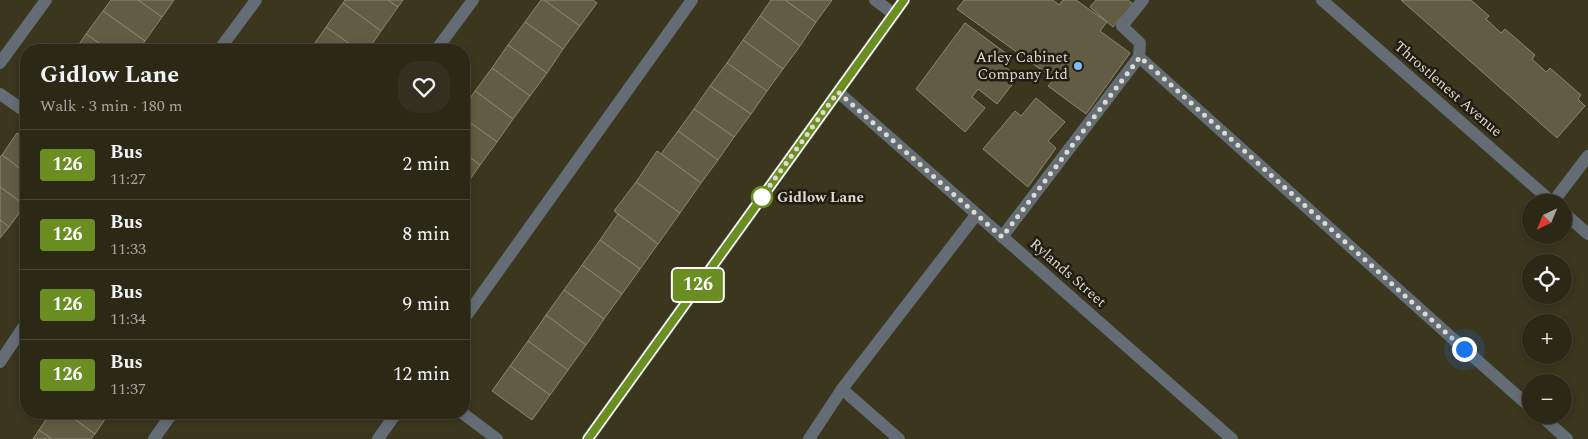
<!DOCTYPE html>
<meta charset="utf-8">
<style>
:root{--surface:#2c2816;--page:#34301f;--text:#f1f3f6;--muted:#a6a6a1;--line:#484435}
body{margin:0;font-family:Spectral,serif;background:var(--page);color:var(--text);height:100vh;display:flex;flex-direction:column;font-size:19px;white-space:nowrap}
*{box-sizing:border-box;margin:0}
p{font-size:16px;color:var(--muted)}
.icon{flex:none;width:28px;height:28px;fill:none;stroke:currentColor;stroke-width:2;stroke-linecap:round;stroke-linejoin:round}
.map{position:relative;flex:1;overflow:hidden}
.side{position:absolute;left:20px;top:44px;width:450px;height:375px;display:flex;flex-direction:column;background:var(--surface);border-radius:20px;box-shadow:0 2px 8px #0003,0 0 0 1px var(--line)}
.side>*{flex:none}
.badge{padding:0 10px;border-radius:4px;font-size:18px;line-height:32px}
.needle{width:32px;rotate:224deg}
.buttons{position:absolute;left:1522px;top:194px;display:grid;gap:10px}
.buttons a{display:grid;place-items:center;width:50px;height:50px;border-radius:50%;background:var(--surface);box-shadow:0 2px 8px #0003,0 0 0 1px var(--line);font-size:25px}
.you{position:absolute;width:25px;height:25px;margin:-12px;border:4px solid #fff;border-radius:50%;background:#1a73e8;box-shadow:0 0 0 8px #1a73e833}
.map>.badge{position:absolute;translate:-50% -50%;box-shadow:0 0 0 2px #fff}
.round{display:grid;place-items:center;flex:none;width:52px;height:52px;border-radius:20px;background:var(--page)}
.head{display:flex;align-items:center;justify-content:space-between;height:85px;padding:0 20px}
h1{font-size:24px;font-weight:700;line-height:38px}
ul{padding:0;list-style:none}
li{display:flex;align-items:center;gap:15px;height:70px;padding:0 20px;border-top:1px solid var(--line)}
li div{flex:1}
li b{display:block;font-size:19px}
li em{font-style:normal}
li .badge{min-width:55px;font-weight:700;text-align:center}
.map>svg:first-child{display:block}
.building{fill:#615c43;stroke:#8d876d}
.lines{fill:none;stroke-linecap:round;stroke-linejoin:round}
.lane{stroke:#646c75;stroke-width:12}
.street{stroke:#646c75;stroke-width:12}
.secondary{stroke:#7d8a98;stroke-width:12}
.line-casing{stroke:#fff;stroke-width:11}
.line{stroke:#6b8e23;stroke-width:8}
.walk{stroke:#dedbcd;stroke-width:5;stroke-dasharray:0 9}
.poi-dot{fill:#83bcfb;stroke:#201d13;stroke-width:2}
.stop-dot{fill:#fff;stroke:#6b8e23;stroke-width:2.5}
.labels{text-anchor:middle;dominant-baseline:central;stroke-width:5;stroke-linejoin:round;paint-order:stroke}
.poi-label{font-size:15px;fill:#dedbcd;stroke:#201d13;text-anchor:end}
.street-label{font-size:15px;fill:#dedbcd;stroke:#201d13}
.stop-label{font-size:15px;font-weight:bold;fill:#dedbcd;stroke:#201d13;text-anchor:start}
</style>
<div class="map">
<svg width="1588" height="439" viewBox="0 0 1588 439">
<rect width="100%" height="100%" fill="#3b361e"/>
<!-- building -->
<g class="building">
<polygon points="111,0 138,0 162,17 145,41 103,11"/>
<polygon points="138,0 174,0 162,17"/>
<polygon points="345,0 388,0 398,7 381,31 343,3"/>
<polygon points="388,0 403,0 398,7"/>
<polygon points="541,0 544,0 580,26 563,49 525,22"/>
<polygon points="544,0 593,0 597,3 580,26"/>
<polygon points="771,0 785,0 816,22 800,46 760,16"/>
<polygon points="785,0 832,0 816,22"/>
<polygon points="964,0 1053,0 1059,5 1063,0 1076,0 1107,22 1100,31 1130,53 1086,114 1048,86 1054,79 957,9"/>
<polygon points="1096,0 1128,0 1133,4 1113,27 1090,7"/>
<polygon points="1401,0 1471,0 1489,16 1486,19 1501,33 1505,29 1535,55 1532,59 1546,72 1550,68 1581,95 1578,99 1585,106 1557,138"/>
<polygon points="343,3 381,31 368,50 358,50 326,27"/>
<polygon points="103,11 145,41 138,50 109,50 86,34"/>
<polygon points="760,16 800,46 783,69 743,40"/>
<polygon points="525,22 563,49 547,73 508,45"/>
<polygon points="965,23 1007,54 1000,63 1018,77 997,104 978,89 972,97 985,108 965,132 916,89"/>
<polygon points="326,27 358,50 310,50"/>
<polygon points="86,34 109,50 75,50"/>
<polygon points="743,40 783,69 767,91 727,63"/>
<polygon points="508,45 547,73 530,96 492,68"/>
<polygon points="727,63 767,91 751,114 710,86"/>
<polygon points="492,68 530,96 513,119 475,91"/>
<polygon points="710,86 751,114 734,137 694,109"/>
<polygon points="475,91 513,119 497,142 464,118 464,107"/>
<polygon points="1036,98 1065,122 1048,141 1056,148 1028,187 983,149 1015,111 1021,116"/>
<polygon points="694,109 734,137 718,160 678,131"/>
<polygon points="464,118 497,142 480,165 464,153"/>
<polygon points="678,131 718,160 701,183 661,154"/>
<polygon points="17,133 26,140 26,173 2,155"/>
<polygon points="657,151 701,183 680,213 636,182"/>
<polygon points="464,153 480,165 464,188"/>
<polygon points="2,155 26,173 26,202 25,205 0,187 0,157"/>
<polygon points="636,182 680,213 658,244 614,211"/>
<polygon points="0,187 25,205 9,227 0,220"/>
<polygon points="618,214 658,244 640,269 600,240"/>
<polygon points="0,220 9,227 0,238"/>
<polygon points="600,240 640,269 622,294 582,265"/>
<polygon points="582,265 622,294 604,319 564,290"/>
<polygon points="564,290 604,319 586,345 546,315"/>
<polygon points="546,315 586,345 568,370 528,341"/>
<polygon points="528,341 568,370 550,395 510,366"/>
<polygon points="510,366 550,395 532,420 492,391"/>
<polygon points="51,412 65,412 95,434 91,439 52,439 39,430"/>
<polygon points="65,412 110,412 95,434"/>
<polygon points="39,430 52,439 33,439"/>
</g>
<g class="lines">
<!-- lane -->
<g class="lane">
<polyline points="219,50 256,0"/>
<polyline points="1139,57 1451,337 1531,408"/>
<polyline points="1002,237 1139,57 1140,43 1122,26 1143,0"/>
<polyline points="464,319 692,0"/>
<polyline points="0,362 26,323"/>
<polyline points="1540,415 1567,439"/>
<polyline points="378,439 397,412"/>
<polyline points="809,439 842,389"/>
<polyline points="899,439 842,389 976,215"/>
</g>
<!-- street -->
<g class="street">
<polyline points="875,0 894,14"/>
<polyline points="1322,0 1552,202"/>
<polyline points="436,50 473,0"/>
<polyline points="0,63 46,0"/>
<polyline points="838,92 1232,439"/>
<polyline points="0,94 26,112"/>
<polyline points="1553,202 1588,156"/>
<polyline points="1564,213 1588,234"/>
<polyline points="461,412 497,439"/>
<polyline points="154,439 173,412"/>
</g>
<!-- secondary -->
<polyline class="secondary" points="588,439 904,0"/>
</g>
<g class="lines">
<!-- line casing -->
<g class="line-casing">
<polyline id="line" points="588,439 904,0"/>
</g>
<!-- line -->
<use href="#line" class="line"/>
<!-- walk -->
<polyline class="walk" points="762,197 758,202 838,92 1002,237 1140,57 1464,349"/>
</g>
<!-- markers -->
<circle class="poi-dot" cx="1078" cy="66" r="5"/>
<circle class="stop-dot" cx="762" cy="197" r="10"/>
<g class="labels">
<!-- poi labels -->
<g class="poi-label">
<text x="1068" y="57">Arley Cabinet<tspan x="1068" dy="17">Company Ltd</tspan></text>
</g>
<!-- street labels -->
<g class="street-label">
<text transform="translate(1448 89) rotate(41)">Throstlenest Avenue</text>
<text transform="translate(1068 273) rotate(41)">Rylands Street</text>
</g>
<!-- stop labels -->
<g class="stop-label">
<text x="777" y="197">Gidlow Lane</text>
</g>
</g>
</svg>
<div class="buttons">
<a><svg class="needle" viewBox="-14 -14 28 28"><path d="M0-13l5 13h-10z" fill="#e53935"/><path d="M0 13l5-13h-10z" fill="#a6a6a1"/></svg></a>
<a><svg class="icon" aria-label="locate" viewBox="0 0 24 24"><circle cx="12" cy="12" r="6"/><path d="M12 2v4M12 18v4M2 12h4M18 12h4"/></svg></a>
<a>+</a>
<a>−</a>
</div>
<div class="you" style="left:1464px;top:349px"></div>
<b class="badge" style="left:698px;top:285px;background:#6b8e23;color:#fff">126</b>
<section class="side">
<div class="head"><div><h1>Gidlow Lane</h1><p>Walk · 3 min · 180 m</p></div><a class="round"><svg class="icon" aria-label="heart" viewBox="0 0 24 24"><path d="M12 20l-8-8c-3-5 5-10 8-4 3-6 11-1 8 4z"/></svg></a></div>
<ul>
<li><span class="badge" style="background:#6b8e23;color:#fff">126</span><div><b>Bus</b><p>11:27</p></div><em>2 min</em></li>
<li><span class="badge" style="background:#6b8e23;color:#fff">126</span><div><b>Bus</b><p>11:33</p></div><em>8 min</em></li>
<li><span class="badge" style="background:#6b8e23;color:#fff">126</span><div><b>Bus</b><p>11:34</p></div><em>9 min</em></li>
<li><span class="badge" style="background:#6b8e23;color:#fff">126</span><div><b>Bus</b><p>11:37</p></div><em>12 min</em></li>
</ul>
</section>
</div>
